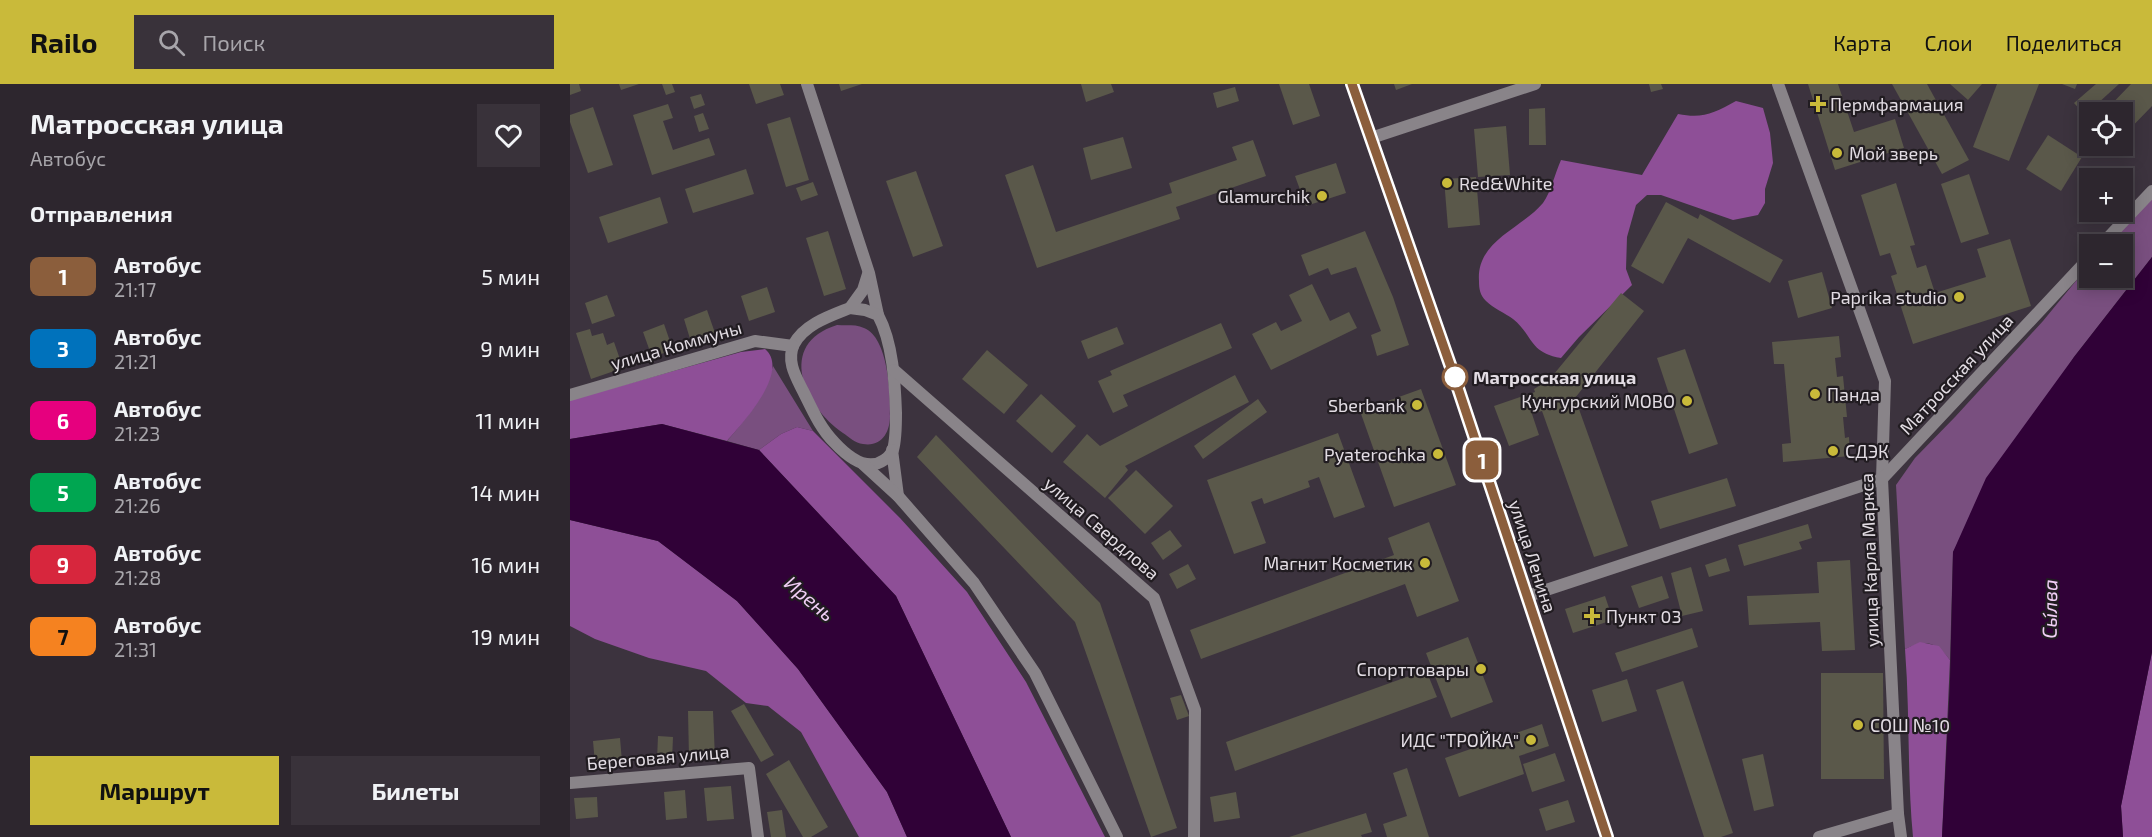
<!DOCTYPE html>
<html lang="ru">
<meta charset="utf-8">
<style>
:root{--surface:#2d262e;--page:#39323a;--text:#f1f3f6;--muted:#a7a5aa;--line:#48434a;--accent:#c9ba3a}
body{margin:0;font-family:"Exo 2",sans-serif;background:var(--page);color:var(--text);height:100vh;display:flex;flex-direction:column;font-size:22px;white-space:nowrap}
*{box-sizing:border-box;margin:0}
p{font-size:20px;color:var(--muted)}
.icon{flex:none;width:33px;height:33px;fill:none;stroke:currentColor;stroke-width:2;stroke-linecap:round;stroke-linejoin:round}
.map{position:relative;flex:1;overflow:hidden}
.details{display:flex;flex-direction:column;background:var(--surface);width:570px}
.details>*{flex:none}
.badge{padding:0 12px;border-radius:9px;font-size:21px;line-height:39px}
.buttons{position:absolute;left:1509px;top:18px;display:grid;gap:12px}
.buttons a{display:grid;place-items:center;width:54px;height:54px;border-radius:0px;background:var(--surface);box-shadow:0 3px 15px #0003,0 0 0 2px var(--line);font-size:30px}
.map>.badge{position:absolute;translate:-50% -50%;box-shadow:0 0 0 3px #fff}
h2{padding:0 30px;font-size:22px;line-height:54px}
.round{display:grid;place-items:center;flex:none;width:63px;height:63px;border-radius:0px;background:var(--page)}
.head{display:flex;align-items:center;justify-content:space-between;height:102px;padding:0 30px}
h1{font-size:28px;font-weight:700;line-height:45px}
.button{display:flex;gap:12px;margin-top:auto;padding:12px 30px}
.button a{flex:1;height:69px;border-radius:0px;background:var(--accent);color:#111;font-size:24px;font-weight:700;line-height:69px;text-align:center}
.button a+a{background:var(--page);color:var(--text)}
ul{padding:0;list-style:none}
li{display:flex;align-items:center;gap:18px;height:72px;padding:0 30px}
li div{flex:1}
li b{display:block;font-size:22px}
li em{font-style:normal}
li .badge{min-width:66px;font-weight:700;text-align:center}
header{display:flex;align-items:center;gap:36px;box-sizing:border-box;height:84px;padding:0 30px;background:var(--accent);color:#111}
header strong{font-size:28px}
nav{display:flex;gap:33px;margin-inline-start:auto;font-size:21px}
.search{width:420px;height:54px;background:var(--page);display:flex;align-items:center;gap:15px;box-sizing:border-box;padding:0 21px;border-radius:0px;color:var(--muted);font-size:22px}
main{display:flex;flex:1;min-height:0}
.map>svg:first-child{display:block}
.green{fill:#794f7f}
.forest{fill:#8e4f97}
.water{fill:#300137}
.building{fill:#5a584a}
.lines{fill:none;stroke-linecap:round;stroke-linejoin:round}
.street{stroke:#898489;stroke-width:12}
.secondary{stroke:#b7afb8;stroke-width:12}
.line-casing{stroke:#fff;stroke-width:14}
.line{stroke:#8b5e3c;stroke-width:9}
.poi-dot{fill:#c9ba3a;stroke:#211c21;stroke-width:2}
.stop-dot{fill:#fff;stroke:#8b5e3c;stroke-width:3}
.labels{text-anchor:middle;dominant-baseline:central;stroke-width:4.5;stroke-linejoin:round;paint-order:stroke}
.poi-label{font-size:18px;fill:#e2dce3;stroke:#211c21;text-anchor:end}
.street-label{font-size:18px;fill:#e2dce3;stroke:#211c21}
.stop-label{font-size:18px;font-weight:bold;fill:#e2dce3;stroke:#211c21;text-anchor:start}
.water-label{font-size:20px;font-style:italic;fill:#f1cff6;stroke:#211c21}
</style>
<header>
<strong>Railo</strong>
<div class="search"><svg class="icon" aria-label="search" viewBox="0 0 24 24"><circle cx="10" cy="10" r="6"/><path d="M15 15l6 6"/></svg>Поиск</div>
<nav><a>Карта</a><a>Слои</a><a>Поделиться</a></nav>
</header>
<main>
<section class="details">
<div class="head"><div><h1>Матросская улица</h1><p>Автобус</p></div><a class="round"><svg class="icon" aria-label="heart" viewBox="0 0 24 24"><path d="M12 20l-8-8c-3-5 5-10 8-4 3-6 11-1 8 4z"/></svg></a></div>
<h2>Отправления</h2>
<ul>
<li><span class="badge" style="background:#8b5e3c;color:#fff">1</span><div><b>Автобус</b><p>21:17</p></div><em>5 мин</em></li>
<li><span class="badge" style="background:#0072bc;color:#fff">3</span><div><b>Автобус</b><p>21:21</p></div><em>9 мин</em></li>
<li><span class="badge" style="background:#e6007e;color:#fff">6</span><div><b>Автобус</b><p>21:23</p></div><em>11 мин</em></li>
<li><span class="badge" style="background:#00a651;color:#fff">5</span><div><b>Автобус</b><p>21:26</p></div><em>14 мин</em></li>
<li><span class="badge" style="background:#d7263d;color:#fff">9</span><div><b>Автобус</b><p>21:28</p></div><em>16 мин</em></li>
<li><span class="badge" style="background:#f58220;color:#111">7</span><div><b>Автобус</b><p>21:31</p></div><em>19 мин</em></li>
</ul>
<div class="button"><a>Маршрут</a><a>Билеты</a></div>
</section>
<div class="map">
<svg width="1582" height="753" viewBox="0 0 1582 753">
<rect width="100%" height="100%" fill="#3c333e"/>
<!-- green -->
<g class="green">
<path d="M1582 108V173L1504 273 1383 468 1380 576C1366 558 1357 555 1335 565L1326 401 1345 374 1385 333 1473 237 1519 181 1520 194H1552V160H1536Z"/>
<path d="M267 241C276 242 286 240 294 244 318 253 321 310 320 332 320 348 312 363 293 360 285 359 279 353 273 349 234 322 206 260 267 241Z"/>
<path d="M203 282 243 347 227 343 211 350 189 366 157 357C179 331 193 315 203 282Z"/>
</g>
<!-- forest -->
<g class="forest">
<path d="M1166 17 1193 24 1200 49 1203 79 1195 105V119L1188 131 1163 136 1091 111H1077L1066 121 1057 153 1056 185 1062 201 1009 253 991 274C959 269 963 251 943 235 935 229 923 224 916 217 910 211 909 205 909 197 906 157 951 145 973 119 981 108 985 89 991 76L1072 91 1108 30C1133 35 1144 29 1166 17Z"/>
<path d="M195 265C221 287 172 340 157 357L92 340 0 355V316L171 268Z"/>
<polygon points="227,343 243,347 330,434 397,508 456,598 535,753 441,753 326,512 189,366 211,350"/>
<polygon points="0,436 88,457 167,517 228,585 317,708 337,753 289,753 231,648 198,622 176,619 136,587 79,574 25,555 0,542"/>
<path d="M1350 558 1369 562 1380 576 1372 753H1343C1337 690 1340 628 1335 565Z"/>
<polygon points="1582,568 1582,753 1553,753 1551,722"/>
</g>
<!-- water -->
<g class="water">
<polygon points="1582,173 1582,568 1551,722 1553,753 1372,753 1380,597 1383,468 1416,394 1504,273"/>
<polygon points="92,340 189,366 326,512 441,753 337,753 317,708 228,585 167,517 88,457 0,436 0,355"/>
</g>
<!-- building -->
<g class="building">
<polygon points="0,0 9,0 11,7 0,11"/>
<polygon points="49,0 69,0 51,6"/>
<polygon points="92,0 102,0 105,8 96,11"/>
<polygon points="179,0 210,0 214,11 186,20"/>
<polygon points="269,0 292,0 271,7"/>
<polygon points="511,0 541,0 544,8 516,18"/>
<polygon points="709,0 739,0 750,32 723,41"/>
<polygon points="824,0 842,0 826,6"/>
<polygon points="1079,0 1091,0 1093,5 1081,8"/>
<polygon points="1238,0 1268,0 1284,48 1325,35 1334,64 1265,86"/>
<polygon points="1322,0 1357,0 1399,76 1372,90"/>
<polygon points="1380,0 1412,0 1398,16"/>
<polygon points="1427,0 1469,0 1439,77 1403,63"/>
<polygon points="1492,0 1507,0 1505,5"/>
<polygon points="1526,0 1549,0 1515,31 1504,19"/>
<polygon points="1561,0 1582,0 1582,22 1552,53 1552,28 1534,28"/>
<polygon points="665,3 669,17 647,24 643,9"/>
<polygon points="131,10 135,21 124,25 120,13"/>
<polygon points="98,20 103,34 93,37 103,66 139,54 145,71 82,91 63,31"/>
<polygon points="23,23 43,81 18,89 0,38 0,31"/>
<polygon points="975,24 976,61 959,61 959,25"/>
<polygon points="133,29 139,45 129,48 124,32"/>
<polygon points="220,33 239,96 216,103 197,40"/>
<polygon points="936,42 940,91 908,93 904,45"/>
<polygon points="1478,51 1512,73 1491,107 1456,85"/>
<polygon points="553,53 562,84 521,96 513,64"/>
<polygon points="683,56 696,92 606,123 610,135 467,184 435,91 463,81 486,148 602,109 599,99 667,76 662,63"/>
<polygon points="766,79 776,109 736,122 725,92"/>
<polygon points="176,85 184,110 123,129 115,105"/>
<polygon points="346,87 373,162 343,173 316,97"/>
<polygon points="1399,90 1419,150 1391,159 1371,100"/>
<polygon points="906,93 910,141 878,144 874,95"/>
<polygon points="243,98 248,111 231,117 226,104"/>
<polygon points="1326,99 1345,161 1340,162 1347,184 1356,181 1365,209 1416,193 1407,165 1440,155 1461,222 1343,260 1321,192 1327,190 1320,169 1310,172 1291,111"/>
<polygon points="90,113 98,139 38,159 29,133"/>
<polygon points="1096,118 1128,135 1130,130 1213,176 1200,199 1118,154 1093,200 1061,182"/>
<polygon points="258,147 276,205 254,212 236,154"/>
<polygon points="795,147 823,213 839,261 807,272 801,251 811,247 786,183 761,191 758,184 739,192 731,171"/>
<polygon points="1252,188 1262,224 1228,234 1218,197"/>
<polygon points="742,200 760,237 779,228 787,244 701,286 682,250 706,238 711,247 732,237 719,211"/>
<polygon points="197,203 205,228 179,237 171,212"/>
<polygon points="1051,209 1074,227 1005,314 1058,462 1024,473 972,327 962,330 969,351 939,362 924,322 965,308 964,305 979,296"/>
<polygon points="37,211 45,232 22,240 15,219"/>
<polygon points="137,226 145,249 121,258 114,235"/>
<polygon points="651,239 662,264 553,311 558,322 543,329 528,297 542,291 540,287"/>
<polygon points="94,240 103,266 82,273 73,248"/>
<polygon points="547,243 554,260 518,275 511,257"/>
<polygon points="20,245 22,252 33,249 37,261 44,258 53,284 21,295 6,249"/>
<polygon points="1269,252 1271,273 1265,274 1267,293 1273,292 1277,333 1273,333 1275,354 1279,353 1280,372 1213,378 1212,360 1221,359 1214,280 1204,280 1202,258"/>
<polygon points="1115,265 1148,360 1119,370 1087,274"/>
<polygon points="417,266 458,301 434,330 392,295"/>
<polygon points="665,291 679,318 555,382 558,386 535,414 493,378 517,350 530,362"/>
<polygon points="851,305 886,401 824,423 790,327"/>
<polygon points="471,310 506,342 482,369 446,337"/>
<polygon points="688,315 697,328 633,375 624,362"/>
<polygon points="768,349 795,423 764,434 749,393 738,397 740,403 694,420 692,414 681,418 696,459 664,470 637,396"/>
<polygon points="366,351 530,519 607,744 581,753 505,538 347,373"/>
<polygon points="566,386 603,422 575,450 538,414"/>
<polygon points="1157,394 1166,422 1090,445 1081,417"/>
<polygon points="859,438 889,517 847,533 835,500 631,575 620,546 824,471 818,454"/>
<polygon points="1238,440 1242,454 1229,458 1232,465 1174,482 1168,461"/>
<polygon points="600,446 612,462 593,476 581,459"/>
<polygon points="1156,474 1160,487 1139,493 1135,481"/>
<polygon points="1280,476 1285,566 1252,567 1250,538 1179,541 1177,512 1249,509 1247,478"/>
<polygon points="618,480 626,495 607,505 599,490"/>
<polygon points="1121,483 1133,527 1112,532 1101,489"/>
<polygon points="1092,492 1099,514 1069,524 1061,502"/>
<polygon points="1035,512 1043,536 1003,549 995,525"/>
<polygon points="1122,544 1128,563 1052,588 1045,569"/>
<polygon points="898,553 923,618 881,634 856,569"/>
<polygon points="856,586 867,613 665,687 656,658"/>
<polygon points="1251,589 1313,589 1314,695 1251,695"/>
<polygon points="1057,595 1067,627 1032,638 1022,606"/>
<polygon points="1113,597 1163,749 1151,753 1134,753 1086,606"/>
<polygon points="611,611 619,632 607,636 600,614"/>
<polygon points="174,620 204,671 191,678 161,627"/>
<polygon points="118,627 143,627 145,674 119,674"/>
<polygon points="972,640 979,662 949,672 954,690 889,713 875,674"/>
<polygon points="88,652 103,653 102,677 87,676"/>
<polygon points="50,654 52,678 25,680 23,657"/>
<polygon points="985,669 995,697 962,708 953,680"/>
<polygon points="1193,670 1204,722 1184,727 1172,675"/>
<polygon points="219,676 258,743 241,753 233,753 196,690"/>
<polygon points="837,684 859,753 817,753 813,740 837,732 823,689"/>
<polygon points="161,702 164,735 137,737 134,704"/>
<polygon points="115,706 117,734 96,736 94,708"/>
<polygon points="666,708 670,734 644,738 640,713"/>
<polygon points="27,713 28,733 6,735 4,714"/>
<polygon points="998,716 1005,738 976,747 969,725"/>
<polygon points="212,726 216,753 201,753 197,728"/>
<polygon points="796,729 802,748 791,751 792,753 719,753"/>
</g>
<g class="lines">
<!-- street -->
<g class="street">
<polyline points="237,0 299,189 308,231"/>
<polyline points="1208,0 1315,297 1312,395 1328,730 1331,753"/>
<polyline points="801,54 965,0"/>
<polyline points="1532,160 1582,107"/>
<path d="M280 224 295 226 308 231C323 259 325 299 326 329 326 340 326 355 323 366 321 370 318 374 314 376 296 389 276 371 264 358 250 344 242 325 233 307 226 293 216 277 224 260 235 240 260 232 280 224Z"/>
<polyline points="280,224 293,206 298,190"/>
<polyline points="324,286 584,514 625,626 624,753"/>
<polyline points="0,311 185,257 223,262"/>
<polyline points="322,366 328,412"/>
<polyline points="293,380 328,412 404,499 465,589 547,753"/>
<polyline points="958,512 1312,395 1520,173"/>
<polyline points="0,699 179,684 188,753"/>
<polyline points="1249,753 1328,730"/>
</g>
<!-- secondary -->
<polyline class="secondary" points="782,0 884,292 1037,753"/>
</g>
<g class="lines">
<!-- line casing -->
<g class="line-casing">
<polyline id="line" points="782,0 884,292 1037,753"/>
</g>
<!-- line -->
<use href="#line" class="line"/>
</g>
<!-- markers -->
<g class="poi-dot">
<path d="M1245 11h6v6h6v6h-6v6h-6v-6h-6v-6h6z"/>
<circle cx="1267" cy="69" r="6"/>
<circle cx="877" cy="99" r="6"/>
<circle cx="752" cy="112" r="6"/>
<circle cx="1389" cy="213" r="6"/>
<circle cx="1245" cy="310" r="6"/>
<circle cx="1117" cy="317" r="6"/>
<circle cx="847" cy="321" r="6"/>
<circle cx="1263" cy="367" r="6"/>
<circle cx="868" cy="370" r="6"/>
<circle cx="855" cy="479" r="6"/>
<path d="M1019 523h6v6h6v6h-6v6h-6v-6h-6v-6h6z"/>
<circle cx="911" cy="585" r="6"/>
<circle cx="1288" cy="641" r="6"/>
<circle cx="961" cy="656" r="6"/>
</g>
<circle class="stop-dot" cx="885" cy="293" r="12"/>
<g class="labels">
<!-- poi labels -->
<g class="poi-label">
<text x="1260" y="20" text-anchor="start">Пермфармация</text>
<text x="1279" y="69" text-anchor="start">Мой зверь</text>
<text x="889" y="99" text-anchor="start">Red&amp;White</text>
<text x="740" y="112">Glamurchik</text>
<text x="1377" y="213">Paprika studio</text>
<text x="1257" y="310" text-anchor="start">Панда</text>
<text x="1105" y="317">Кунгурский МОВО</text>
<text x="835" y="321">Sberbank</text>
<text x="1275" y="367" text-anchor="start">СДЭК</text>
<text x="856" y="370">Pyaterochka</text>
<text x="843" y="479">Магнит Косметик</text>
<text x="1036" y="532" text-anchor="start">Пункт 03</text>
<text x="899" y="585">Спорттовары</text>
<text x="1300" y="641" text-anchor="start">СОШ №10</text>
<text x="949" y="656">ИДС "ТРОЙКА"</text>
</g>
<!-- street labels -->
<g class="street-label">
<text transform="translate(106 261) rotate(-16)">улица Коммуны</text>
<text transform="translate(1386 290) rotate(-47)">Матросская улица</text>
<text transform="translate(532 444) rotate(41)">улица Свердлова</text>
<text transform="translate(963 472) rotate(72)">улица Ленина</text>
<text transform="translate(1299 476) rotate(-92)">улица Карла Маркса</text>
<text transform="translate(88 673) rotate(-5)">Береговая улица</text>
</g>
<!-- stop labels -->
<g class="stop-label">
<text x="903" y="293">Матросская улица</text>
</g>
<!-- water labels -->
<g class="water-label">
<text transform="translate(240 514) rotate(40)">Ирень</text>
<text transform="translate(1479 525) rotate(-89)">Сы́лва</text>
</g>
</g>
</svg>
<div class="buttons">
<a><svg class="icon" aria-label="locate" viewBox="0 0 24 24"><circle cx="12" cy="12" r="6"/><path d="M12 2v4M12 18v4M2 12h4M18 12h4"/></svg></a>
<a>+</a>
<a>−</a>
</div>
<b class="badge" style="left:912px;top:376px;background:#8b5e3c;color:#fff">1</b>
</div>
</main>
